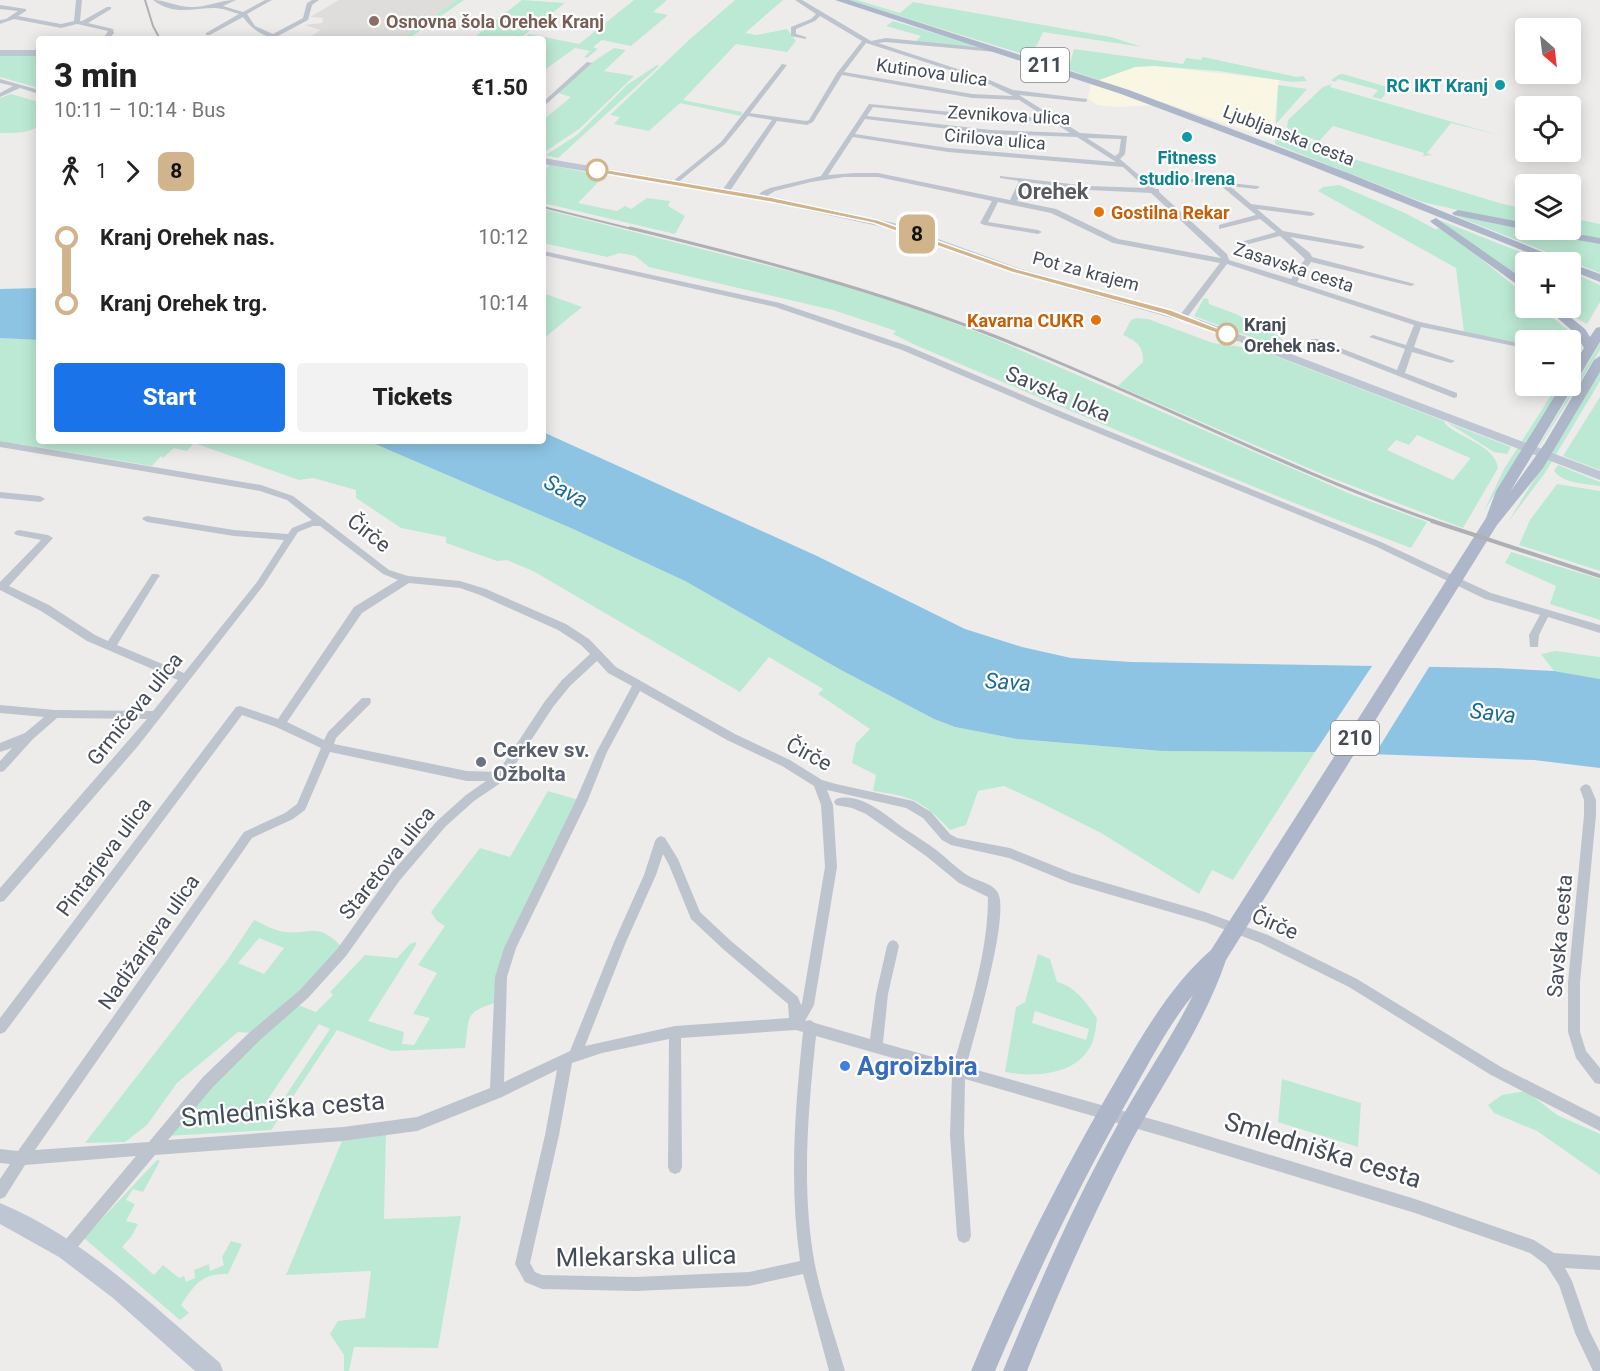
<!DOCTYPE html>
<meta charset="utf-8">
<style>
:root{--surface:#fff;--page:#f2f2f2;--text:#222;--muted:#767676;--accent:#1a73e8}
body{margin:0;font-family:Roboto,sans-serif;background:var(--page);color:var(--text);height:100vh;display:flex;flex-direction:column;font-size:22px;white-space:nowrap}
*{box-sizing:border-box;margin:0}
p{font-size:20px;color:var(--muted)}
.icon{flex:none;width:33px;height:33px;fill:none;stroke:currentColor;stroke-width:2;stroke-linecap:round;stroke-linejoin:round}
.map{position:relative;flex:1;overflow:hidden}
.details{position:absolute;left:36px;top:36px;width:510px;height:408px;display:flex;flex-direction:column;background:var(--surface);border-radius:6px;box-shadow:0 3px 15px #0003}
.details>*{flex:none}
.badge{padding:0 12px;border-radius:9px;font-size:21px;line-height:39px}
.needle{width:39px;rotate:152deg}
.fabs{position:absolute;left:1515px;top:18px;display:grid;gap:12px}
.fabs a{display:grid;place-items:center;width:66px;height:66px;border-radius:6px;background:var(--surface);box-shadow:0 3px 15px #0003;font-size:30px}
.map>.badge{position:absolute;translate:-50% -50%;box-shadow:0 0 0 3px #fff}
.legs{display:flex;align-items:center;gap:9px;height:66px;padding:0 18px;font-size:20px}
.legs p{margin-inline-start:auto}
.summary{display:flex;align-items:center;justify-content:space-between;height:102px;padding:0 18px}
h1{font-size:33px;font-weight:800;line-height:45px}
.action{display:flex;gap:12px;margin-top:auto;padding:12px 18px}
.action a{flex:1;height:69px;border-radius:6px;background:var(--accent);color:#fff;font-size:24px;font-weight:800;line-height:69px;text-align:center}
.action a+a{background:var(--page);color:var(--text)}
ul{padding:0 18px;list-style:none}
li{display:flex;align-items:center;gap:21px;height:66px;font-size:22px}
li i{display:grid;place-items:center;width:9px;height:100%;margin:0 8px;background:currentColor}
li i::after{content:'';width:15px;height:15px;margin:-8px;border:4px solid;border-radius:50%;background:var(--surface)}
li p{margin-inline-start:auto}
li:first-child i{background:linear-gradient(#0000 50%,currentColor 0)}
li:last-child i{background:linear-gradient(currentColor 50%,#0000 0)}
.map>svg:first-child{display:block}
.commercial{fill:#f9f6e4}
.education{fill:#dfdddc}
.green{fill:#bce9d4;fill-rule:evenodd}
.water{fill:#8dc4e3}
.pier{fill:#eeeceb}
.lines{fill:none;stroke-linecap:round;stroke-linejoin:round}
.street{fill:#bec4cd;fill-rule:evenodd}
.secondary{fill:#bfc6d3;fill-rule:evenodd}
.primary{fill:#adb7c9;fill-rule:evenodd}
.rail-far2{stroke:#aeb0b5;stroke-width:2}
.rail-far1{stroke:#aeb0b5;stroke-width:3}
.rail{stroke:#aeb0b5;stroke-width:4}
.line-1{fill:#d2b48c;stroke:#fff;stroke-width:1.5}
.education-dot{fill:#8d6e63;stroke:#fff;stroke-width:2}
.culture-dot{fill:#0f9aa8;stroke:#fff;stroke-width:2}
.stop-1-dot{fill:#fff;stroke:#d2b48c;stroke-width:3}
.food-dot{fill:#e8710a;stroke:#fff;stroke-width:2}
.worship-dot{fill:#6b7280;stroke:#fff;stroke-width:2}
.shop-dot{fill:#3f7fe0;stroke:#fff;stroke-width:2}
.labels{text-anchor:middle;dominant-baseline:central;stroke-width:4.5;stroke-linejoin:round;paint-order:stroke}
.far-education-label{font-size:18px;font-weight:bold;fill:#785e54;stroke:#fff;text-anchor:start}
.far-street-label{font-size:18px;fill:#464c57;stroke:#fff}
.far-culture-label{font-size:18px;font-weight:bold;fill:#0d838f;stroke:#fff;text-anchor:end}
.far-food-label{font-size:18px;font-weight:bold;fill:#c56008;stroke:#fff;text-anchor:start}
.far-stop-label{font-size:18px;font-weight:bold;fill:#464c57;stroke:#fff;text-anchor:start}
.shield{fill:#fff;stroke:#7e8289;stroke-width:1.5}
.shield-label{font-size:20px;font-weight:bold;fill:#464c57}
.street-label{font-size:21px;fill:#464c57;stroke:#fff}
.worship-label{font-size:21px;font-weight:bold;fill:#5b616d;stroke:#fff;text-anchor:start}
.far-district-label{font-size:22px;font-weight:bold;fill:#595b60;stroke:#fff}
.water-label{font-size:22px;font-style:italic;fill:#186a97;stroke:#fff}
.near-shop-label{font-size:26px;font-weight:bold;fill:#366cbe;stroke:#fff;text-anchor:start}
.near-street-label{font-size:26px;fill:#464c57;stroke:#fff}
</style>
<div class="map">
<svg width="1600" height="1371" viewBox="0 0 1600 1371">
<rect width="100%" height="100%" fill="#eeeceb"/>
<!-- commercial -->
<polygon class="commercial" points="1155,66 1279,80 1274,126 1277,141 1162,102 1155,105 1116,107 1097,105 1088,98 1091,83 1135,67"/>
<!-- education -->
<polygon class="education" points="339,0 456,0 402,38 306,39 321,30 304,25 322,23 323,18 310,17"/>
<!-- green -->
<g class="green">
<polygon points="456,0 464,0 408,39 391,39 402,38"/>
<polygon points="522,0 565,3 519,39 472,39"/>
<polygon points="634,0 667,0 653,12 668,15 631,46 602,40 593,47 598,49 587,58 584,57 590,51 575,48 543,71 543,39 522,39 529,34 579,44"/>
<polygon points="735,0 783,0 745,33 757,35 787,29 796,41 787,52 736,44 683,100 742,112 741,116 680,103 649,131 614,124 620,117 610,115 689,40"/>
<polygon points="848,0 857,0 900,13 913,2 1111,37 1142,47 1043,32 1037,45 1026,55"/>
<polygon points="893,21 982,47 914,43 921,36 886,26"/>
<polygon points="614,48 626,50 604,71 634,76 579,129 543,153 543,120 571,97 558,93 585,67"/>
<polygon points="1074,49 1183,64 1186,58 1201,60 1203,57 1297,77 1303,76 1307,81 1292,82 1218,71 1155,66 1135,67 1099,80 1046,62 1047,60 1070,63"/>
<polygon points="0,55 39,55 39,88 0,77"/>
<polygon points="657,65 659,66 558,158 546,155 577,135 627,85"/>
<polygon points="1340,74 1343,74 1391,88 1381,99 1372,97 1378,90 1338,79 1335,82 1331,80"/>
<polygon points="1332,84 1330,87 1502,136 1451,123 1427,153 1432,155 1423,156 1424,153 1333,126 1319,141 1290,131 1287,127 1288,120 1323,87"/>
<path d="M1278 85 1307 89 1276 124C1280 138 1301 140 1313 144L1314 147 1503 204 1525 209V225L1422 202 1275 144Z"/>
<path d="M11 94 39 102V126C26 134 15 133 0 133V98Z"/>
<polygon points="550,165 604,176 578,203 617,211 625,206 631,209 647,198 670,201 668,206 685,216 675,234 543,203 543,171"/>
<polygon points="1339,185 1405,213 1435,229 1444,228 1525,295 1526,308 1541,308 1574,335 1571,341 1526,340 1525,344 1464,332 1456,268 1318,191 1323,187"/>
<path d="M543 209 828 281 920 310 995 339 1353 495 1427 522 1411 548C1243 485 1078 414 913 344L893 334 896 331 833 310 649 267 635 256 620 253 607 257 543 243Z"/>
<polygon points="1451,214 1600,244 1600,273"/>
<polygon points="1571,218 1600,224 1600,239 1548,230 1570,230"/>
<polygon points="1439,220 1546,262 1526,262 1525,284"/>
<polygon points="1571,272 1600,285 1600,302 1587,324 1557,308 1570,308"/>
<polygon points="543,293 582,307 543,339"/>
<polygon points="1204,298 1208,299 1209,304 1236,314 1279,336 1284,342 1280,348 1194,316"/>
<path d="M1136 318 1148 319 1213 343 1257 349 1444 421C1449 435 1495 443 1498 468L1463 528 1329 477 1118 386 1143 362C1144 346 1136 341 1123 335L1131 320ZM1417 435 1470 458V459L1453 480 1387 450 1396 440 1409 445Z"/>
<path d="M0 338 39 340V441H368L573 529 685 581 841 670 934 719 955 727 1017 739 1162 751 1315 752 1233 880 1212 870 1199 894 1101 833 1043 804 1004 786 978 791 966 825 950 830C923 801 912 796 873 791L876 775 852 763 856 743 870 729 818 694 823 689 769 657 740 692 533 571 507 560 497 561 446 543V537L401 528 356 498V490L313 478 299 480 194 443 187 451 174 448 163 458 161 456 152 466 0 441Z"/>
<polygon points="1600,343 1600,350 1526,468"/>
<polygon points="1600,372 1600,381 1545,473 1508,522"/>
<polygon points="1557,386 1562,386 1484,511 1504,469"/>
<polygon points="1600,397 1600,470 1563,456"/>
<polygon points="1448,423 1449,423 1511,447 1507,454 1494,452"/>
<path d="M1558 465 1600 482V486C1585 484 1563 483 1554 471Z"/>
<polygon points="1557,484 1600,491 1600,571 1519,545 1530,520"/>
<polygon points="1511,552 1600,579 1600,620 1550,604 1556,586 1505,563"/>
<polygon points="1556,651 1600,657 1600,679 1554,671 1541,654"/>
<path d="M548 791 579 800 510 944 495 1003C463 1013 470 1017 465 1048L391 1051 337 1030 271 1130 167 1136 253 1044 298 1005 316 1012 333 995 330 992 365 955 397 958 410 944 416 942V945L368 1021 404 1032 402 1044 414 1045 430 1018 413 1014 437 973 418 965 445 926 437 921 431 912 480 848 510 857ZM319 1024 330 1029 276 1110 264 1105Z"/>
<path d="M254 920C263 924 275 931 285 932 312 935 316 921 341 946L307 986 251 1033 238 1032 177 1083 147 1125 125 1142 85 1143 228 959ZM259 938 284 948 264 974 238 963Z"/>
<path d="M1038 954 1050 959 1057 982C1075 986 1086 1002 1097 1018 1096 1024 1096 1031 1094 1037 1084 1075 1036 1078 1005 1072L1016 1007 1025 1002ZM1035 1011 1089 1029 1086 1040 1032 1023Z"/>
<polygon points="1282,1079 1361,1103 1358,1147 1278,1122"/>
<polygon points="1526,1091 1557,1115 1600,1134 1600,1175 1537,1131 1494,1113 1488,1105 1502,1095"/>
<polygon points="386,1135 384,1219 461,1216 438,1348 354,1347 349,1371 344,1371 344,1355 330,1334 338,1321 365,1318 371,1271 286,1275 342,1141"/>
<path d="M157 1160 160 1161 143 1192 133 1189 126 1200 135 1204 126 1221 138 1224 131 1237 122 1247 154 1275 163 1265 179 1278 184 1276 186 1282 195 1278 194 1270 209 1264 210 1271 224 1265 222 1257 231 1241 242 1244 228 1274C202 1273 195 1284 181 1305L189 1313 180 1320 84 1238Z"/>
</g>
<!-- water -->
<g class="water">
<polygon points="39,288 39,340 0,338 0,289"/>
<polygon points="543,432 817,556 965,629 1022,647 1071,658 1131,662 1497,668 1554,671 1600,679 1600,768 1534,760 1315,752 1162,751 1017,739 955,727 934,719 841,670 685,581 573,529 368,441 543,441"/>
</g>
<!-- pier -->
<polygon class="pier" points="1374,663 1431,664 1373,757 1313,755"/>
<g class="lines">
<!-- street -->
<g class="street">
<polygon points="76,0 82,0 80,21 82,21 107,7 111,7 111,9 88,23 113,29 114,33 109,39 103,39 108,31 77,24 61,28 14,19 0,24 0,20 6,19 18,11 0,9 0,5 26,9 26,11 18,16 61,24 74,21"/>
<path d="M153 0C165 0 177 7 192 7 207 7 221 0 236 0L223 6 243 12 265 0H272L247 14 255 26 273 34 303 18 307 3 312 0H319L312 5 308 20 278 36 282 39C266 39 252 30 243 17L210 35H206V33L239 14C232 12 222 8 215 8 192 8 174 16 153 0Z"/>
<path d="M795 0H802L871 41 886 38 997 49 998 50 995 52 886 42 878 43 985 78 1013 90 1087 99V101L1085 102 1019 95 1080 133 1127 136 1125 154 1120 159 1155 189H1159V192L1227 254 1229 260 1291 279 1305 259 1280 236 1241 246V242L1276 232 1260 219 1219 229V225L1256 215 1220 185 1175 180 1172 178 1173 177 1258 186 1260 187 1256 189 1230 186 1251 204 1311 212 1315 214 1311 216 1257 209 1283 231 1361 245 1365 247 1361 249 1290 237 1310 253 1312 257 1415 284 1411 286 1311 262 1297 282 1420 322 1514 342 1518 344 1514 346 1421 327 1414 347 1455 361 1451 363 1412 352 1405 373 1457 393V397L1454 398 1310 341 1311 339H1317L1397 370 1405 349 1369 337 1373 335 1406 345 1414 325 1227 264 1186 319H1180V315L1220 263 1113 243 1051 213 998 202 988 222 1038 230 1042 232 1038 234 984 225 980 223 992 201 878 177H844L811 182 775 191 762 199 755 197 763 191 770 188 821 176 869 104 982 115 1047 118 1019 100 972 98 842 75 813 122 807 125 777 121 728 194 721 192 772 120 748 116 725 144 676 184H672V182L721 142 782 64 787 65 750 113 806 121 809 120 837 73 862 41 820 16 815 21 796 29V34L806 37V39L791 36V27L811 19 816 14ZM866 43 981 80 1013 96 972 94 844 72ZM873 107 982 119 1053 122 1070 133 991 130 867 116ZM865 119 991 134 1077 137 1116 162 948 148 855 134ZM853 137 948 152 1123 167 1146 188 1089 186 1000 176V178L1019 181 1010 200 878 173H855L828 175ZM1087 138 1121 139 1119 153 1115 156ZM1026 182 1089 190 1151 193 1221 258 1118 239 1056 209 1017 201Z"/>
<polygon points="587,62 592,63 543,107 543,102"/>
<polygon points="0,79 39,90 39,94 20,88 0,97 0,93 13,86 0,83"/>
<polygon points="543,251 780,303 908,346 1067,414 1381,542 1491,593 1600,625 1600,633 1548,617 1539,635 1538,647 1530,647 1529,635 1540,615 1485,599 1375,546 1061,418 902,350 775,307 543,255"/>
<path d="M0 441 261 485 293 496 389 570 408 576 460 581 486 589 566 624 589 639 616 667 735 734 790 760 822 780 836 784 913 801 931 812 950 834 957 838 1010 848 1072 873 1205 912 1268 935 1357 979 1501 1067 1600 1117V1131L1491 1075 1349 987 1260 943 1205 922 1070 883 1009 858 951 845 942 840 923 818 906 808 827 790 833 805 837 867 814 1005 805 1021 810 1020 815 1023 870 1039 876 994 887 946 889 942 893 940 897 942 899 946 888 994 883 1043 954 1063C969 1009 988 954 988 897L959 883 926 856 866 814 852 808 836 805 834 802 836 799C860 791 887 816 905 829 915 835 925 842 935 849 946 857 956 868 967 875 976 881 993 883 998 893 1010 915 974 1037 966 1067L1169 1124 1415 1199 1534 1240 1554 1253 1600 1256V1270L1565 1268 1572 1281 1589 1330 1600 1352V1371H1593L1575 1333 1559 1285 1546 1265 1530 1253 1415 1213 1169 1138 965 1079 964 1135 971 1236 969 1241 964 1243 959 1241 957 1236 950 1135 952 1075 816 1036C808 1111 801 1190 815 1265 822 1300 835 1336 845 1371H829L803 1274 749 1286 635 1291 542 1289 525 1282 515 1264 545 1135 557 1070 502 1097 417 1131 343 1141 155 1155 71 1255 66 1257 61 1255 59 1250 61 1245 136 1156 25 1165 5 1197 0 1199V1179L10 1164 0 1163V1149L18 1151 244 832 285 813 297 804 321 748 276 727 242 715 5 1032 0 1034V1018L236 707 240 706 278 719 354 607 398 580 383 574 320 526H313L298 532 263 586 138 746 4 901 0 902V888L147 719 57 718 33 739 4 771 0 772V761L12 748 0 752V743L25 733 44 717 0 713V705L55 710 153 711 178 680 87 641 41 611 0 590V582L41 540 16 535 14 533 16 531 19 530 48 535 53 538 9 586 49 605 95 635 108 641 152 574H158L160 576 158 578 117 645 184 673 257 582 284 540 234 536 147 522 142 519 144 517 147 516 234 530 288 534 292 528 312 520 287 500 260 491 0 447ZM409 583 460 588 480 595 558 630 581 645 590 654 562 680 545 701 498 772 467 771 334 744 336 738 370 704 371 701 370 698H362L328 732 324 740 287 722 362 613ZM597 661 608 673 632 686 597 751 575 802 504 948 495 977 490 1088 417 1117 343 1127 168 1140 213 1087 260 1040 308 998 346 956 400 880 446 826 474 801 505 780 553 707 570 686ZM640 691 727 740 782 766 814 786 821 805 825 867 802 1003 801 1005 798 997 731 941 700 912 678 859 665 838 661 836 657 838 655 841 644 875 614 942 570 1051 504 1082 507 977 516 948 587 802 607 752ZM330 752 467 781H486L466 795 438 820 392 872 338 948 300 990 250 1032 203 1077 149 1142 35 1150 252 838 293 819 305 810ZM663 854 669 865 691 919 723 949 788 1004 789 1018 675 1026 585 1046 626 942 656 875ZM796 1030 803 1032C795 1108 789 1184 800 1261L749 1272 635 1277 542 1275 535 1272 530 1263 559 1135 572 1063 602 1053 669 1039 668 1167 670 1172 675 1174 680 1172 682 1167 681 1038Z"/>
<polygon points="0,492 40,496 45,499 40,502 0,498"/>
<polygon points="1586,784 1590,786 1596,800 1596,815 1580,982 1580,1032 1586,1051 1600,1068 1600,1084 1595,1083 1576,1058 1568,1032 1568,982 1584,815 1584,800 1580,789 1582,786"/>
</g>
<!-- secondary -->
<g class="secondary">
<rect x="0" y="50" width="39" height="6"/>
<polygon points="543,158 769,196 894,223 1018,268 1201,320 1600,471 1600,480 1193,324 1010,272 887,228 769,202 543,164"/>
<path d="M0 1203C84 1238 152 1305 220 1363L223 1371H195L113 1298 59 1257 0 1224Z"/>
</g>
<!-- primary -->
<g class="primary">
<polygon points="835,0 849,0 1129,90 1348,173 1567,262 1552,262 1286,156 1121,94"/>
<polygon points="1458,210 1526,223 1526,230 1530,230 1526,230 1454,215 1452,213"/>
<polygon points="1436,218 1526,281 1526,291 1432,223 1430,221"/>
<polygon points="1532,230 1555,230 1600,238 1600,244 1538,233"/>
<polygon points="1570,263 1600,274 1600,282 1570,270"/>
<path d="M1546 308H1559L1585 329 1590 337 1596 328 1600 327V342L1510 492 1545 443 1594 360 1600 356V372L1543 468 1497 525 1226 960C1204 1025 1164 1081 1131 1142 1092 1216 1058 1293 1027 1371H1003C1037 1288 1073 1205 1117 1126 1141 1082 1170 1041 1193 995 1167 1027 1148 1065 1128 1100 1078 1187 1035 1278 995 1371H971C1012 1272 1061 1174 1115 1082 1143 1034 1170 986 1211 950L1486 518 1496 491 1561 386H1570V370L1584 348 1576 334Z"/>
</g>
<!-- rail-far2 -->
<g class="rail-far2">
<polyline points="145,0 153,26 160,39"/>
<polyline points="543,207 636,230"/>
</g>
<!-- rail-far1 -->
<path class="rail-far1" d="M630 228C754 258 876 290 994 336 1143 394 1285 469 1436 522"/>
<!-- rail -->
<polyline class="rail" points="1432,521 1600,576"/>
</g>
<!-- line-1 -->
<polygon class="line-1" points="597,168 770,197 878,220 1017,269 1171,310 1232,334 1224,336 1164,314 1011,272 873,223 770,202 594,172 594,169"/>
<!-- markers -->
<circle class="education-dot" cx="374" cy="21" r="6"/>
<g class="culture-dot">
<circle cx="1500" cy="85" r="6"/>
<circle cx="1187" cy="137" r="6"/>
</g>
<g class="stop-1-dot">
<circle cx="597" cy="170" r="10"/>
<circle cx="1227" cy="334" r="10"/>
</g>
<g class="food-dot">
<circle cx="1099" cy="212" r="6"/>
<circle cx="1096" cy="320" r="6"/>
</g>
<circle class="worship-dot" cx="481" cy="762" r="6"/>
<circle class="shop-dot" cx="845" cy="1066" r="6"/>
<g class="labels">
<!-- far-education labels -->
<g class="far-education-label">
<text x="386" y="21">Osnovna šola Orehek Kranj</text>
</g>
<!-- far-street labels -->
<g class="far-street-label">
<text transform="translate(932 72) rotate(8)">Kutinova ulica</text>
<text transform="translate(1009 115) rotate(3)">Zevnikova ulica</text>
<text transform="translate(1289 135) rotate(21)">Ljubljanska cesta</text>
<text transform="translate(995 139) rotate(5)">Cirilova ulica</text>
<text transform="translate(1294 267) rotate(18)">Zasavska cesta</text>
<text transform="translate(1086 271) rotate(15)">Pot za krajem</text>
</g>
<!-- far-culture labels -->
<g class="far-culture-label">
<text x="1488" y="85">RC IKT Kranj</text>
<text x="1187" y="157" text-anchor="middle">Fitness<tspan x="1187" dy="21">studio Irena</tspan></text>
</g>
<!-- far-food labels -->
<g class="far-food-label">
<text x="1111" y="212">Gostilna Rekar</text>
<text x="1084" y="320" text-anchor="end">Kavarna CUKR</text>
</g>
<!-- far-stop labels -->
<g class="far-stop-label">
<text x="1244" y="324">Kranj<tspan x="1244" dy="21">Orehek nas.</tspan></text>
</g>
<!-- shield labels -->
<g class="shield">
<rect x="1021" y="48" width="48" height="34" rx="4.5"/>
<rect x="1331" y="721" width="48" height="34" rx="4.5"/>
</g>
<g class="shield-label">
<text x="1045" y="65">211</text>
<text x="1355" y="738">210</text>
</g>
<!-- street labels -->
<g class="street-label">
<text transform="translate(1058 394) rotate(23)">Savska loka</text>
<text transform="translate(369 533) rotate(38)">Čirče</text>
<text transform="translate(135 709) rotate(-51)">Grmičeva ulica</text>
<text transform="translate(809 754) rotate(28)">Čirče</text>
<text transform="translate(104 857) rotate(-53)">Pintarjeva ulica</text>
<text transform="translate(387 863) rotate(-51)">Staretova ulica</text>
<text transform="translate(1275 924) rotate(23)">Čirče</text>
<text transform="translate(1560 936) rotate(-85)">Savska cesta</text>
<text transform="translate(149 942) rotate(-55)">Nadižarjeva ulica</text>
</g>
<!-- worship labels -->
<g class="worship-label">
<text x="493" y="750">Cerkev sv.<tspan x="493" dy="24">Ožbolta</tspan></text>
</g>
<!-- far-district labels -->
<g class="far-district-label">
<text x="1053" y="191">Orehek</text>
</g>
<!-- water labels -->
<g class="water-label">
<text transform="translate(566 491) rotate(28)">Sava</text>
<text transform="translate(1008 682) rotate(4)">Sava</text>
<text transform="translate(1493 713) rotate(7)">Sava</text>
</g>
<!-- near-shop labels -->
<g class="near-shop-label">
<text x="857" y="1066">Agroizbira</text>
</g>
<!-- near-street labels -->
<g class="near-street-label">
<text transform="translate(283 1109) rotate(-5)">Smledniška cesta</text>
<text transform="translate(1323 1150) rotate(17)">Smledniška cesta</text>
<text transform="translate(646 1256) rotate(-1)">Mlekarska ulica</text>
</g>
</g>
</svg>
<div class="fabs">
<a><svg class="needle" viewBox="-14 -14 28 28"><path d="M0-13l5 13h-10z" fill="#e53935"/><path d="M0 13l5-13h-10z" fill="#767676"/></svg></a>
<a><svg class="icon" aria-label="locate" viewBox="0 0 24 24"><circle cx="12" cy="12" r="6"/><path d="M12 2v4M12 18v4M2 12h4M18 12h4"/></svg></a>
<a><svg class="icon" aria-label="layers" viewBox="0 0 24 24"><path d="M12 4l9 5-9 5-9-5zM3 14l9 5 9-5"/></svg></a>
<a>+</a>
<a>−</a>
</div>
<b class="badge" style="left:917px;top:234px;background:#d2b48c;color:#111">8</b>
<section class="details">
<div class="summary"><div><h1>3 min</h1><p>10:11 – 10:14 · Bus</p></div><b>€1.50</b></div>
<div class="legs"><svg class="icon" aria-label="walk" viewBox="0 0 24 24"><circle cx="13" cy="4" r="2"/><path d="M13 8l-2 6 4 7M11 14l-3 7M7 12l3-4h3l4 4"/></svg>1<svg class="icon" aria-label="forward" viewBox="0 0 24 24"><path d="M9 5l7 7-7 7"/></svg><b class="badge" style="background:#d2b48c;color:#111">8</b></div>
<ul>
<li><i style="color:#d2b48c"></i><b>Kranj Orehek nas.</b><p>10:12</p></li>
<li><i style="color:#d2b48c"></i><b>Kranj Orehek trg.</b><p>10:14</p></li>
</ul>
<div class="action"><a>Start</a><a>Tickets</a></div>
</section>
</div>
